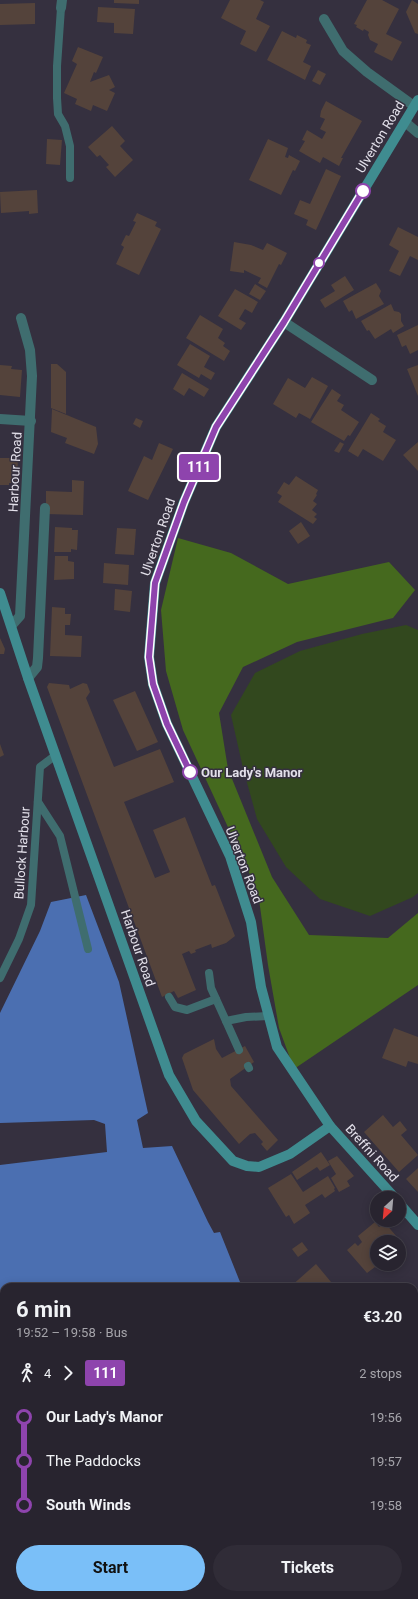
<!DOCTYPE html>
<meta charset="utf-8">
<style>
:root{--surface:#28242f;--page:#302c37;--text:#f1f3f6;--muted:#a5a4aa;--line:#44414b;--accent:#7abff8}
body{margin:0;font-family:Roboto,sans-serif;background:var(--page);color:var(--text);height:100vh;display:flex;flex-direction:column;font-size:15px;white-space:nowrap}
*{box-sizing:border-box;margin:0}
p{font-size:13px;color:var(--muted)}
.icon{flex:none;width:22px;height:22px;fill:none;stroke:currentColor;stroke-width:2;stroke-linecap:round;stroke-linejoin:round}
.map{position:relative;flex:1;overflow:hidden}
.panel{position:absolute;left:0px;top:1283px;width:418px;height:316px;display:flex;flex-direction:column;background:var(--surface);border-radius:12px 12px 0 0;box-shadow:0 2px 10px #0003,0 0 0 1px var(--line)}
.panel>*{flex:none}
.badge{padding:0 8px;border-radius:3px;font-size:14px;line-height:26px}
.needle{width:26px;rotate:206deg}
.buttons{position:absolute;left:370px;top:1191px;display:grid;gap:8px}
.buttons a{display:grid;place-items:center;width:36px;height:36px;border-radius:50%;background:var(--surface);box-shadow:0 2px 10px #0003,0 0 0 1px var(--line);font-size:20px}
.map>.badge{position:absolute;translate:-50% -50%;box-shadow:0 0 0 2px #fff}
.legs{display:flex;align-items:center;gap:6px;height:44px;padding:0 16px;font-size:13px}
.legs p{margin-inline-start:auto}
.headline{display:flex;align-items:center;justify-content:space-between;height:68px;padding:0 16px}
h1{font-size:22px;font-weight:700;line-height:30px}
.action{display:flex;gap:8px;margin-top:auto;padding:8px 16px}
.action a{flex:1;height:46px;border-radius:24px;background:var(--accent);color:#111;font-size:16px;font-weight:700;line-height:46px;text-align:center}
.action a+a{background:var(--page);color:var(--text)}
ul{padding:0 16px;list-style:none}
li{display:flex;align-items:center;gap:14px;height:44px;font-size:15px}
li i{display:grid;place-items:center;width:6px;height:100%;margin:0 5px;background:currentColor}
li i::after{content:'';width:10px;height:10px;margin:-5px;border:3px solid;border-radius:50%;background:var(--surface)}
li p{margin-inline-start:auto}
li:first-child i{background:linear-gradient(#0000 50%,currentColor 0)}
li:last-child i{background:linear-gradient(currentColor 50%,#0000 0)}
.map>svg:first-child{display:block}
.green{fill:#32481e}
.forest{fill:#45691e}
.water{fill:#4b6fb1}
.building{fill:#54433b}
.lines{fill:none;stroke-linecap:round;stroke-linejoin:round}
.lane{stroke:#3f6d6f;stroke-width:8}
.street{stroke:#3f6d6f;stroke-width:10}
.secondary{stroke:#3f8c90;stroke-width:10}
.line-1-casing{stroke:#fff;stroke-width:9}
.line-1{stroke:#8e44ad;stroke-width:6}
.stop-1-dot{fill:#fff;stroke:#8e44ad;stroke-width:2}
.labels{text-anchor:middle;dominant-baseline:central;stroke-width:3;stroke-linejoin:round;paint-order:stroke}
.street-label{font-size:13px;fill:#e3e0ea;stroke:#35303f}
.stop-label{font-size:13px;font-weight:bold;fill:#e3e0ea;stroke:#35303f;text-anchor:start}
</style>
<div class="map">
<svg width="418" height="1599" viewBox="0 0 418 1599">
<rect width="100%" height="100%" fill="#35303f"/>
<!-- green -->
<polygon class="green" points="406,625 418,630 418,893 413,897 370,916 320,899 286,867 257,819 243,768 231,715 255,673 300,651 362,634"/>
<!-- forest -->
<polygon class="forest" points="178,538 231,553 288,584 389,562 415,590 393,618 297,642 243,667 219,713 228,769 272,877 309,935 388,938 418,913 418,985 294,1069 279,1028 268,965 258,892 183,730 166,671 161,610"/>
<!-- water -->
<polygon class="water" points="86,895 119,982 148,1113 137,1120 143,1148 172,1146 208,1222 214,1233 220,1232 242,1287 4,1287 4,1595 334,1595 333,1599 0,1599 0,1165 107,1152 105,1124 94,1120 0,1123 0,1013 40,931 51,902"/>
<!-- building -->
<g class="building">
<polygon points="114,0 139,0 139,4 114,3"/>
<polygon points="230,0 260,0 264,2 256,19 270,26 256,52 240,44 246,31 221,18"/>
<polygon points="367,0 382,0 399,9 386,34 402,42 392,61 374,52 378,44 370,40 368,35 369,32 364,29 363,31 356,27 357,25 354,24"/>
<polygon points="412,0 418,4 418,34 415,33 406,12"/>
<polygon points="35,3 35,24 0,25 0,4"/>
<polygon points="98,7 135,9 133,34 114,33 114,23 97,22"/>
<polygon points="282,31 296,38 297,35 307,40 306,43 311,45 303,62 311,66 305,80 267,60"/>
<polygon points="78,47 103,57 96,73 94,72 90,82 109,75 115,87 109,90 115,93 107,111 93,105 91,111 75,104 77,99 64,93 77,64 72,61"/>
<polygon points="318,70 326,74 320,85 312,81"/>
<polygon points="326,101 362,121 341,158 343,158 339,166 323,157 320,163 299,151 305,141 302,140 307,130 322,139 326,132 320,129 325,119 320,117 321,111"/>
<polygon points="112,126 125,141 120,146 133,160 115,177 106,167 109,165 100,155 97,157 88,147"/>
<polygon points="47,139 62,140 60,165 46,164"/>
<polygon points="268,139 288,148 285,157 288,158 289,155 300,161 295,171 293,170 281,195 249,180"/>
<polygon points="326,169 341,176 316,230 306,225 308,220 294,214 300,200 310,204"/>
<polygon points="37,190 38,213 29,214 29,211 1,213 0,192"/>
<polygon points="137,213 157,222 155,226 161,229 139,275 116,264 124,247 121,245 126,235 129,236 136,222 133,221"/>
<polygon points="398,227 418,237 418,260 410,256 400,276 389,271 399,251 389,245"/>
<polygon points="234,242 251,245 263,250 267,243 287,253 281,265 279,264 267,288 258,283 261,278 244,270 244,273 230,271"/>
<polygon points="345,276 354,290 325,308 320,300 335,291 331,285"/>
<polygon points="376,283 381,291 379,296 384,304 356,319 352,310 349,312 343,301"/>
<polygon points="255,284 266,291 260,300 249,294"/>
<polygon points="235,289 258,302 252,313 245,309 239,319 246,323 241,330 218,316"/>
<polygon points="391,304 394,311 399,312 401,314 401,321 404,326 393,333 391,329 375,339 369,330 367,331 361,321"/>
<polygon points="200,315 223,329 218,338 225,343 223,346 230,351 224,361 186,338"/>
<polygon points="418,325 418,350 410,354 406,345 402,347 397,335"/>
<polygon points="190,344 210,356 204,367 215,373 211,380 201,374 199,378 177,365"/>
<polygon points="51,364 57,364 66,372 66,414 51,408"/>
<polygon points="0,365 12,366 11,369 22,370 20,397 0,395"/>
<polygon points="418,365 418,396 407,369"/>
<polygon points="182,373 209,389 204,397 189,388 184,396 173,389"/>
<polygon points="312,377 328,386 310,419 299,413 296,418 273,404 288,378 305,388"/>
<polygon points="332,389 341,395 337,401 344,405 341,410 359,422 350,436 348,435 344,441 311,422"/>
<polygon points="52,409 96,427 98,444 94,454 65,443 67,438 51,432"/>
<polygon points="371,413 380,419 378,421 386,426 383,432 396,440 383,461 363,449 358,457 348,451"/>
<polygon points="136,418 143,421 140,428 133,424"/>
<polygon points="340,442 344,444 339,453 334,451"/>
<polygon points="418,442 418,471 403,455"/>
<polygon points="159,443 173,449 148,500 128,491 144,456 152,460"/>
<polygon points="0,458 18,458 17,483 9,483 9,485 0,485"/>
<polygon points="296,476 318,490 316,494 317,495 313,501 317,504 312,510 317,514 314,517 317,519 313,524 278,502 282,496 277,493 284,482 289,485"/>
<polygon points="72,480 84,481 83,515 46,514 46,491 72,492"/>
<polygon points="301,522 310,536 298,544 289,531"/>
<polygon points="55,527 72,528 72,530 78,530 77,550 71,549 71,552 54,552"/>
<polygon points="117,528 136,529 134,555 115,554"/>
<polygon points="55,556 68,556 68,561 74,562 74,579 54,580"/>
<polygon points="104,563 129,565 128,585 103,583"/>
<polygon points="115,589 132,591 130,612 114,610"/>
<polygon points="52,607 65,608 65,614 71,614 70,625 65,625 65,635 82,636 81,657 50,656"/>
<polygon points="0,638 5,649 4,654 0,654"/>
<polygon points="49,683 69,685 70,689 83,683 87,684 90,692 86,698 114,767 160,749 174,782 124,802 155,878 170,872 153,830 185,817 212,886 215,885 235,936 226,943 212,948 211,944 195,950 196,952 191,954 189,951 182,954 196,990 178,998 174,991 162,997 47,687"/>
<polygon points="135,691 158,742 137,751 113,700"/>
<polygon points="0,744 4,755 0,757"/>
<polygon points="394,1028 418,1037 418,1064 408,1061 406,1067 382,1058"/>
<polygon points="214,1039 216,1049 222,1058 245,1046 254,1062 230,1079 231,1086 278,1140 267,1151 261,1144 263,1142 255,1133 250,1134 239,1144 193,1090 182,1058 184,1054"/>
<polygon points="383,1115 393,1127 400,1121 407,1130 401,1135 418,1155 399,1172 364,1132"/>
<polygon points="321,1152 330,1165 320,1171 317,1167 297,1180 292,1172"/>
<polygon points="337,1156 354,1176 347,1181 350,1186 339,1192 331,1178 336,1174 328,1161"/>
<polygon points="418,1168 418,1192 406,1179"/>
<polygon points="291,1174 303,1192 328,1176 335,1188 334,1189 335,1191 325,1198 322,1194 305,1205 310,1213 294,1224 289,1215 286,1217 268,1188"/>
<polygon points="375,1222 379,1227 385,1223 403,1244 399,1248 399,1242 377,1242 377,1264 381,1264 376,1268 375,1267 367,1273 347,1250 355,1243 358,1246 362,1242 358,1236"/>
<polygon points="302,1242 308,1250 298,1257 292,1249"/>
<polygon points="316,1264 331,1282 326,1287 290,1287"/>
<polygon points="414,1388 418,1393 418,1422 416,1423 414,1421"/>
</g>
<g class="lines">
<!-- lane -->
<g class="lane">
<polyline points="61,8 57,66 57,98 58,114 65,126 70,146 70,178"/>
<polyline points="38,802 60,836 88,949"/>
<polyline points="209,973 211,988 226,1021"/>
<polyline points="0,978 19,939 31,905 40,767 56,755"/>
<polyline points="169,997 175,1007 187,1010 216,999"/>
<polyline points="239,1050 226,1021 246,1017 268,1016"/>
<polyline points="248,1066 249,1068"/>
</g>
<!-- street -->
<g class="street">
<polyline points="61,8 62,0"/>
<polyline points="324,19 343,51 367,72 414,106"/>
<polyline points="405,122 418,133"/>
<polyline points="284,322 372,380"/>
<polyline points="0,419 31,421"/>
<polyline points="12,625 20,616 32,376 30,350 21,318"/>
<polyline points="28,678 37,667 38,658 45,508"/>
</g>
<!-- secondary -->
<g class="secondary">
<polyline points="0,593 28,678 169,1075 196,1121 233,1161 247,1166 259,1167 290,1154 330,1126"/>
<polyline points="395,1198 330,1126 277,1047 261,987 251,922 230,856 167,724 153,684 149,657 155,583 184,502 216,427 284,322 418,100"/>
<polyline points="399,1203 418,1225"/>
</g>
</g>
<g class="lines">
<!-- line-1 casing -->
<g class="line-1-casing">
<polyline id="line-1" points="190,772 167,724 153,684 149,657 155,583 184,502 216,427 284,322 363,191"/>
</g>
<!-- line-1 -->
<use href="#line-1" class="line-1"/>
</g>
<!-- markers -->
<g class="stop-1-dot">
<circle cx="363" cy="191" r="7"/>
<circle cx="319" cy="263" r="5"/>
<circle cx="190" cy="772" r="7"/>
</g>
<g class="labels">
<!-- street labels -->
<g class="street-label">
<text transform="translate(380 137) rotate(-59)">Ulverton Road</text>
<text transform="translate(15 472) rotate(-87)">Harbour Road</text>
<text transform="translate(158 537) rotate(-71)">Ulverton Road</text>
<text transform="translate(22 853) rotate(-86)">Bullock Harbour</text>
<text transform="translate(244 865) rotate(69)">Ulverton Road</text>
<text transform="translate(138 948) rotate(71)">Harbour Road</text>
<text transform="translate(372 1153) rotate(48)">Breffni Road</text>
</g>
<!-- stop labels -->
<g class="stop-label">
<text x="201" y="772">Our Lady's Manor</text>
</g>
</g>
</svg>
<div class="buttons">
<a><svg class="needle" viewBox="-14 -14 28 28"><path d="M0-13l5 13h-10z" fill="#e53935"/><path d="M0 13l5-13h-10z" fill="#a5a4aa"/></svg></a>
<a><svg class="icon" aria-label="layers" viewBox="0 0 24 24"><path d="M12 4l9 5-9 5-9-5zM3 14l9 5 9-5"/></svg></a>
</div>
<b class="badge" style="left:199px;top:467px;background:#8e44ad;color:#fff">111</b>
<section class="panel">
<div class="headline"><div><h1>6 min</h1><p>19:52 – 19:58 · Bus</p></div><b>€3.20</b></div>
<div class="legs"><svg class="icon" aria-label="walk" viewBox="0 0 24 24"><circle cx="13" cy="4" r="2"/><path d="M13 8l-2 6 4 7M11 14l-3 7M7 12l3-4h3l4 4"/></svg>4<svg class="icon" aria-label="forward" viewBox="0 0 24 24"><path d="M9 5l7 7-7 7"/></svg><b class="badge" style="background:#8e44ad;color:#fff">111</b><p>2 stops</p></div>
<ul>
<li><i style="color:#8e44ad"></i><b>Our Lady's Manor</b><p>19:56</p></li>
<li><i style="color:#8e44ad"></i><span>The Paddocks</span><p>19:57</p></li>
<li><i style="color:#8e44ad"></i><b>South Winds</b><p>19:58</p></li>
</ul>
<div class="action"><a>Start</a><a>Tickets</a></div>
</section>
</div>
